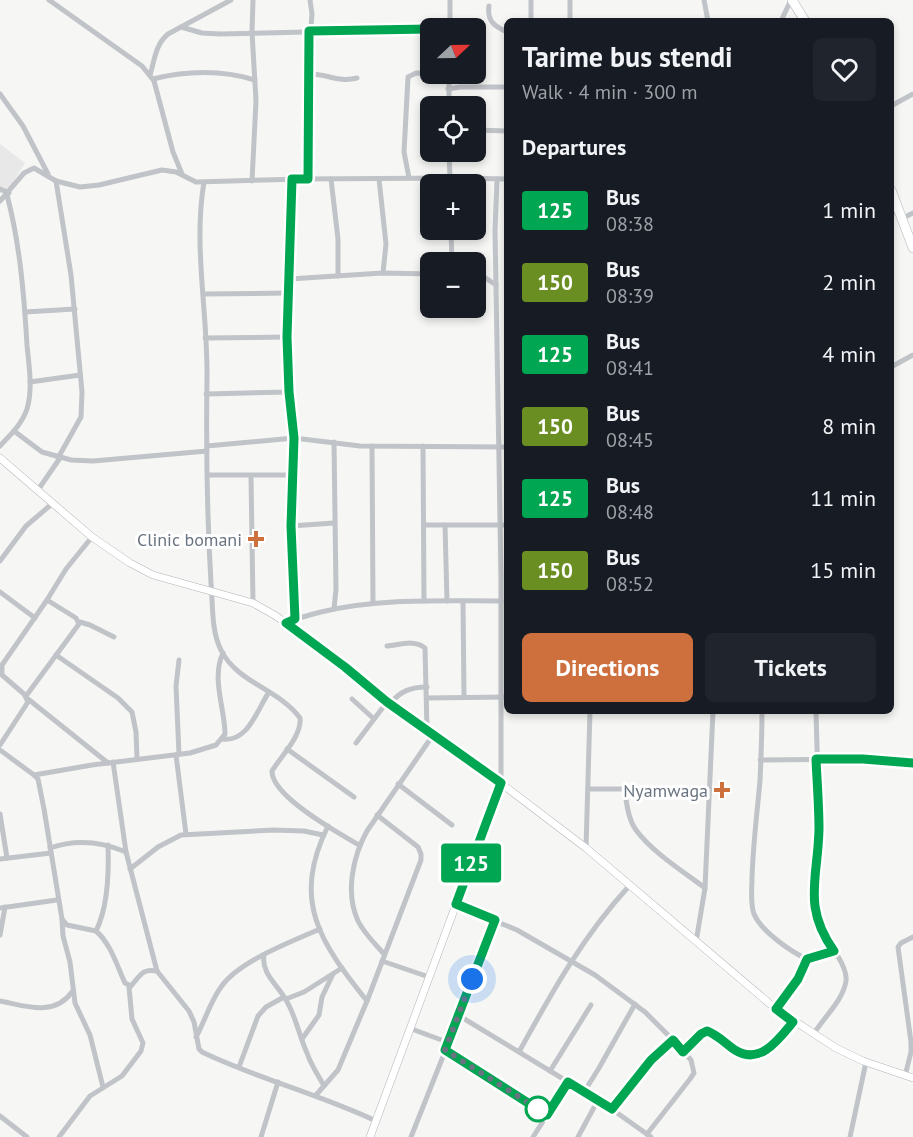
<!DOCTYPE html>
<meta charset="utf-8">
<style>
:root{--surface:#171b24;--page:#20242c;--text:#f1f3f6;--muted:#9ea1a6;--accent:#ce703d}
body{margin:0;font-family:"PT Sans",sans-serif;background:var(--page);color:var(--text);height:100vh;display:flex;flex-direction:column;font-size:22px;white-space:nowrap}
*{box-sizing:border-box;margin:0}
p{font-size:20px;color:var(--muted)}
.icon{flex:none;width:33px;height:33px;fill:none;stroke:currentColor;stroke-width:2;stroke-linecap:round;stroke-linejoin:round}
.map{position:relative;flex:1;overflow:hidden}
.drawer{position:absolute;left:504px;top:18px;width:390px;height:696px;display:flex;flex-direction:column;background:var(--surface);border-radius:9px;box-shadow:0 3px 9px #0003}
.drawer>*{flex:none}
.badge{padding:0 12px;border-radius:4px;font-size:21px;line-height:39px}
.needle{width:39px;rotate:68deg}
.buttons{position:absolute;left:420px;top:18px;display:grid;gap:12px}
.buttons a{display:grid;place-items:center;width:66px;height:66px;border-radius:9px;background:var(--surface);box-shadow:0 3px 9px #0003;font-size:30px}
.you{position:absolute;width:30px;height:30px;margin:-15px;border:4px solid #fff;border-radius:50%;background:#1a73e8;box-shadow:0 0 0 9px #1a73e833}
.map>.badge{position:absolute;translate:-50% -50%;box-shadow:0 0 0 3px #fff}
h2{padding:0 18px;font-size:22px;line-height:54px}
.round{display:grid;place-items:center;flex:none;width:63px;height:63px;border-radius:9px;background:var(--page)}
.head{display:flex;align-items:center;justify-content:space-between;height:102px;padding:0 18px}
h1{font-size:28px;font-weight:800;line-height:45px}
.action{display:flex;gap:12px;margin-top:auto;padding:12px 18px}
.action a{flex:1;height:69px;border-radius:9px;background:var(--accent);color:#fff;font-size:24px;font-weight:800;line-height:69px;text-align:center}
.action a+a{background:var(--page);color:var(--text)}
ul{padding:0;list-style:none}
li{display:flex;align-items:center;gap:18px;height:72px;padding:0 18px}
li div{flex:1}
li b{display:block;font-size:22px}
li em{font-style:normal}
li .badge{min-width:66px;font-weight:700;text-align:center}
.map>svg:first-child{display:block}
.built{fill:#e7e8e7}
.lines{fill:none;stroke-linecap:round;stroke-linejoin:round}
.secondary-casing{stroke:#b1b5b9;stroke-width:8}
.highway-casing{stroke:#b3b6b9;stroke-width:10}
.street{stroke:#c0c3c7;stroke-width:5}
.secondary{stroke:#fff;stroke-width:7}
.highway{stroke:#fff;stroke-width:9}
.line-casing{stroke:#fff;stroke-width:14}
.line{stroke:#00a651;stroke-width:9}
.walk{stroke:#697481;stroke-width:6;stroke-dasharray:0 10.8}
.poi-dot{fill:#ce703d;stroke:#fff;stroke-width:2}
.stop-dot{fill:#fff;stroke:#00a651;stroke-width:3}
.labels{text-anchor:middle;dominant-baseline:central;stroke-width:6;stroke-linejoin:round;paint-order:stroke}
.poi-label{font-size:18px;fill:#697481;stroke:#fff;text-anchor:end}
</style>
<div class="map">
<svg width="913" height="1137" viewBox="0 0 913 1137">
<rect width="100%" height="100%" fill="#f6f7f4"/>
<!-- built -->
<polygon class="built" points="0,144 25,163 9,188 0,194"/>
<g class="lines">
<!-- secondary casing -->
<g class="secondary-casing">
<g id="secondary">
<polyline points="0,458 92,537 130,563 153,575 253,603 276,616 345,667 387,702 494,778 586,848 776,1009 836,1048 863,1061 913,1078"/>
<polyline points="370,1137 501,783"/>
</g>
</g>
<!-- highway casing -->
<g class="highway-casing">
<g id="highway">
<polyline points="792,0 805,21"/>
<polyline points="891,190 913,248"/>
</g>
</g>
<!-- street -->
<g class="street">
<polyline points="49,0 142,66 154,81 173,152 182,174"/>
<polyline points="704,0 708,21"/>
<path d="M489 6C487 21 494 26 507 32"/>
<polyline points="531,21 531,0"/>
<polyline points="570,21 570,0"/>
<polyline points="781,21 791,0"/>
<polyline points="181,27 202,33 220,34 430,29"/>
<polyline points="437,28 450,28"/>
<polyline points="450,28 450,0"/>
<path d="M308 74C326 73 338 83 357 78"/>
<path d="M150 75C155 59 155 45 168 34L231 0"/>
<path d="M153 79C186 71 222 70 255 80"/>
<polyline points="448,89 460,87 507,87"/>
<polyline points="0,94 23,126 48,174"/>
<polyline points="449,106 449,74"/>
<polyline points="891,106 913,94"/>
<polyline points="476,130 507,131"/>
<polyline points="449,152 450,178"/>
<polyline points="409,178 404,152 408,77 416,73 449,74"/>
<polyline points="308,179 308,67 312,14 310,0"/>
<polyline points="331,179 338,239 338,276"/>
<polyline points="379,179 386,244 383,273"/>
<polyline points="497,179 495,231 501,577 501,783"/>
<polyline points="56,181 71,275 82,392 81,417 58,458"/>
<polyline points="252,181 256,101 252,32 253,0"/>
<path d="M204 182C193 247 208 313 207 378 206 446 207 515 211 583 213 604 211 631 221 650 237 683 279 689 300 718 302 736 281 756 272 771 271 796 338 833 359 845"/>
<polyline points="0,189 9,193"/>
<polyline points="0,201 24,173 34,168 56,181 80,187 99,185 162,170 176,172 196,182 303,179 457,178 507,179"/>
<polyline points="891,214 900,210"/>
<polyline points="903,218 913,213"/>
<polyline points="451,230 452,262"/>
<polyline points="476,275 484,277 496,285"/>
<polyline points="289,279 292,179"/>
<polyline points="204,294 288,293"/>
<polyline points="25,312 75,309"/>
<polyline points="205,338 287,337"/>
<polyline points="891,367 913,355"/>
<polyline points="30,382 80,375"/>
<polyline points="206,394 289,392"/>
<polyline points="14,431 42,452 71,460 93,461 207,451"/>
<polyline points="334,442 336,589 334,609"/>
<path d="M0 446C10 435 22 424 27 409 33 389 29 366 27 345 24 295 20 244 7 195"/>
<polyline points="207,446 294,438 360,446 507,447"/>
<polyline points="372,446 373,602"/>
<polyline points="423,446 424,601"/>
<polyline points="208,475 292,475"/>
<polyline points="251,476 253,603"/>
<polyline points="38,490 60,458"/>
<polyline points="424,525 507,525"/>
<polyline points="445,525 447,601"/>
<polyline points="291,526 334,523"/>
<polyline points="0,561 26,526 53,503"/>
<polyline points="0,592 35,618"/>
<polyline points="463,601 464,697"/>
<polyline points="295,619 291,526 294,438 289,392 287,337 289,279 383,273 430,274"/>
<polyline points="80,622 90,625 114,637"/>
<path d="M286 623C297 618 309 615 321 612 380 598 440 601 501 601"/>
<path d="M387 646C399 645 415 639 425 648L427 730"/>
<polyline points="56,655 118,698 132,712 136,732 137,759"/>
<polyline points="179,660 176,686 179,754"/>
<polyline points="26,696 79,624 76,618 47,600"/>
<polyline points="427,698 507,697"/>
<polyline points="28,699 108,763"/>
<polyline points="352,699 374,719"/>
<path d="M390 704C400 691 411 687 427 687"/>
<path d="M762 711C762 734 761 758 760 781 757 813 753 845 752 878 752 890 750 903 754 914 761 931 791 952 807 959L834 951"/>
<path d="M222 739C248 743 257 710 269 692"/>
<polyline points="356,743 387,702"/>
<polyline points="0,745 28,702 24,694 2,675 2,665 47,600 66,569 92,537"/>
<polyline points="287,749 354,797"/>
<path d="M0 750 34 775 38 779 44 809 62 919 67 925 96 931C111 944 117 966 125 983L131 986C140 976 142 968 157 971L189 1011 194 1022 199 1049 202 1052C258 1079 319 1094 376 1121"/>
<polyline points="176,755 186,834"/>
<polyline points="760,760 863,759 913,763"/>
<polyline points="113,762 126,852 157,971"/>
<path d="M34 775 92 765 190 753 216 745 225 734C225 709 211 678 223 653"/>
<polyline points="398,784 452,825"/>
<polyline points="589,789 710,789"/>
<path d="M625 789C626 803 628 819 636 830 652 852 684 872 705 888"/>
<polyline points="0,814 7,858"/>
<path d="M328 826C291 901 320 942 367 1001"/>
<path d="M50 848C76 839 100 841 126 852"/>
<polyline points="586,848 590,711"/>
<polyline points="0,859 51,853"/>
<polyline points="130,869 158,847 181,835 273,830 304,831 323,835"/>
<polyline points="456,905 517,930 595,975 645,1012 673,1040 691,1060 694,1073 690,1079 647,1134"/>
<polyline points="0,908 57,900"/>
<polyline points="62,920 63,936 70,962 75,1003 90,1035 103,1087"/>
<path d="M96 931C108 907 109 872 108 845"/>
<polyline points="0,935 5,907"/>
<polyline points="696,942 705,888 713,711"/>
<path d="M384 954C375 944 364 933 358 921 345 893 353 856 367 831L433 735"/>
<path d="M264 955C261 974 278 985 286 1000 296 1016 299 1036 307 1053 311 1065 318 1075 324 1086"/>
<polyline points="382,961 429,977"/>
<polyline points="286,999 304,992 342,968"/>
<path d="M0 1001C26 1006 54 1017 72 992"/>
<polyline points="776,1009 798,979 807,959"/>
<polyline points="458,1015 495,920"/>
<polyline points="409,1028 447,1042 458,1015 606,1105 651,1137"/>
<path d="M813 1035C823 1018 843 1001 846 981 848 963 822 937 816 916 809 891 818 864 818 839 819 796 817 753 816 711"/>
<path d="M196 1037C205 1021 210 1002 221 987 239 961 291 942 320 929"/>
<polyline points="302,1039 319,1015 322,997 333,974"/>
<polyline points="445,1050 547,1115"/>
<path d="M519 1052C552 992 583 936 630 885"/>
<path d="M683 1052 701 1034 707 1031C718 1035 726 1044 735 1050 759 1066 779 1039 793 1022"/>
<polyline points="239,1067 258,1016 266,1007 284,997"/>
<polyline points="550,1071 591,1005"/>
<polyline points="905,1076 911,1052 911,1042 898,947 901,943 913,937"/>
<polyline points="584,1092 599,1068 635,1004"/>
<polyline points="316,1095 338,1070 367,1001 421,860 421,854 418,847 377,815"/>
<polyline points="612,1109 651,1060 673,1040"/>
<polyline points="0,1116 27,1137"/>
<polyline points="59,1137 90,1096 122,1076 141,1051 143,1043 132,1019 129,987"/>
<polyline points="261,1137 278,1082"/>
<polyline points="411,1137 446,1049"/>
<polyline points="533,1137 568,1082"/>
<polyline points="578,1137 598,1100"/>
<polyline points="850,1137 866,1062"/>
</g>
<!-- secondary -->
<use href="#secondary" class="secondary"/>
<!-- highway -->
<use href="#highway" class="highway"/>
</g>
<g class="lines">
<!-- line casing -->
<g class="line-casing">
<path id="line" d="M430 29 309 31 308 179H292L287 337 289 392 294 438 291 526 295 619 286 623 345 667 387 702 501 783 456 904 495 920 445 1050 547 1115 568 1082 612 1109 651 1060 673 1040 683 1052 701 1034 707 1031C718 1035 726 1044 735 1050 760 1066 779 1039 793 1022L776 1009 798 979 807 959 834 951C802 906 818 879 819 829 819 806 817 782 816 759H863L913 763"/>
</g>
<!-- line -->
<use href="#line" class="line"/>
<!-- walk -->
<polyline class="walk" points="472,979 445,1050 538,1109"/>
</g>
<!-- markers -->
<g class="poi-dot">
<path d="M253 530h6v6h6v6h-6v6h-6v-6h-6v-6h6z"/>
<path d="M719 781h6v6h6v6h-6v6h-6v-6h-6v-6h6z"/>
</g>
<circle class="stop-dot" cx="538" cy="1109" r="12"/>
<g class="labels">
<!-- poi labels -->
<g class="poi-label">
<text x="242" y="539">Clinic bomani</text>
<text x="708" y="790">Nyamwaga</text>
</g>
</g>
</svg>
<div class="buttons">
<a><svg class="needle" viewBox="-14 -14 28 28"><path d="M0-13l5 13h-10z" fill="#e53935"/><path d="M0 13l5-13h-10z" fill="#9ea1a6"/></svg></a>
<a><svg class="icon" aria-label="locate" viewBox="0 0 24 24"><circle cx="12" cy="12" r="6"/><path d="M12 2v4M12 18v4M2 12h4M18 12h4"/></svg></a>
<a>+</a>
<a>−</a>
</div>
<div class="you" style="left:472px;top:979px"></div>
<b class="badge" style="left:471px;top:863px;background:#00a651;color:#fff">125</b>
<section class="drawer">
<div class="head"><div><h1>Tarime bus stendi</h1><p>Walk · 4 min · 300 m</p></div><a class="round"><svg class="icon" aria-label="heart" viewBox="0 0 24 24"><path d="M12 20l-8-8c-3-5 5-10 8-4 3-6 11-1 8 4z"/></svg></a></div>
<h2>Departures</h2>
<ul>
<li><span class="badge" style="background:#00a651;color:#fff">125</span><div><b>Bus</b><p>08:38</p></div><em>1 min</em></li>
<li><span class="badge" style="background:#6b8e23;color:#fff">150</span><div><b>Bus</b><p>08:39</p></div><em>2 min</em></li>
<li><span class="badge" style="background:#00a651;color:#fff">125</span><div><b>Bus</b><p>08:41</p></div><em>4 min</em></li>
<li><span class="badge" style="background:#6b8e23;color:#fff">150</span><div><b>Bus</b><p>08:45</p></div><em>8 min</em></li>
<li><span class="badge" style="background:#00a651;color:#fff">125</span><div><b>Bus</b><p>08:48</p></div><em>11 min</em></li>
<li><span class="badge" style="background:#6b8e23;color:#fff">150</span><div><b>Bus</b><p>08:52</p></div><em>15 min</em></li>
</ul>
<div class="action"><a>Directions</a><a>Tickets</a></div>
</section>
</div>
